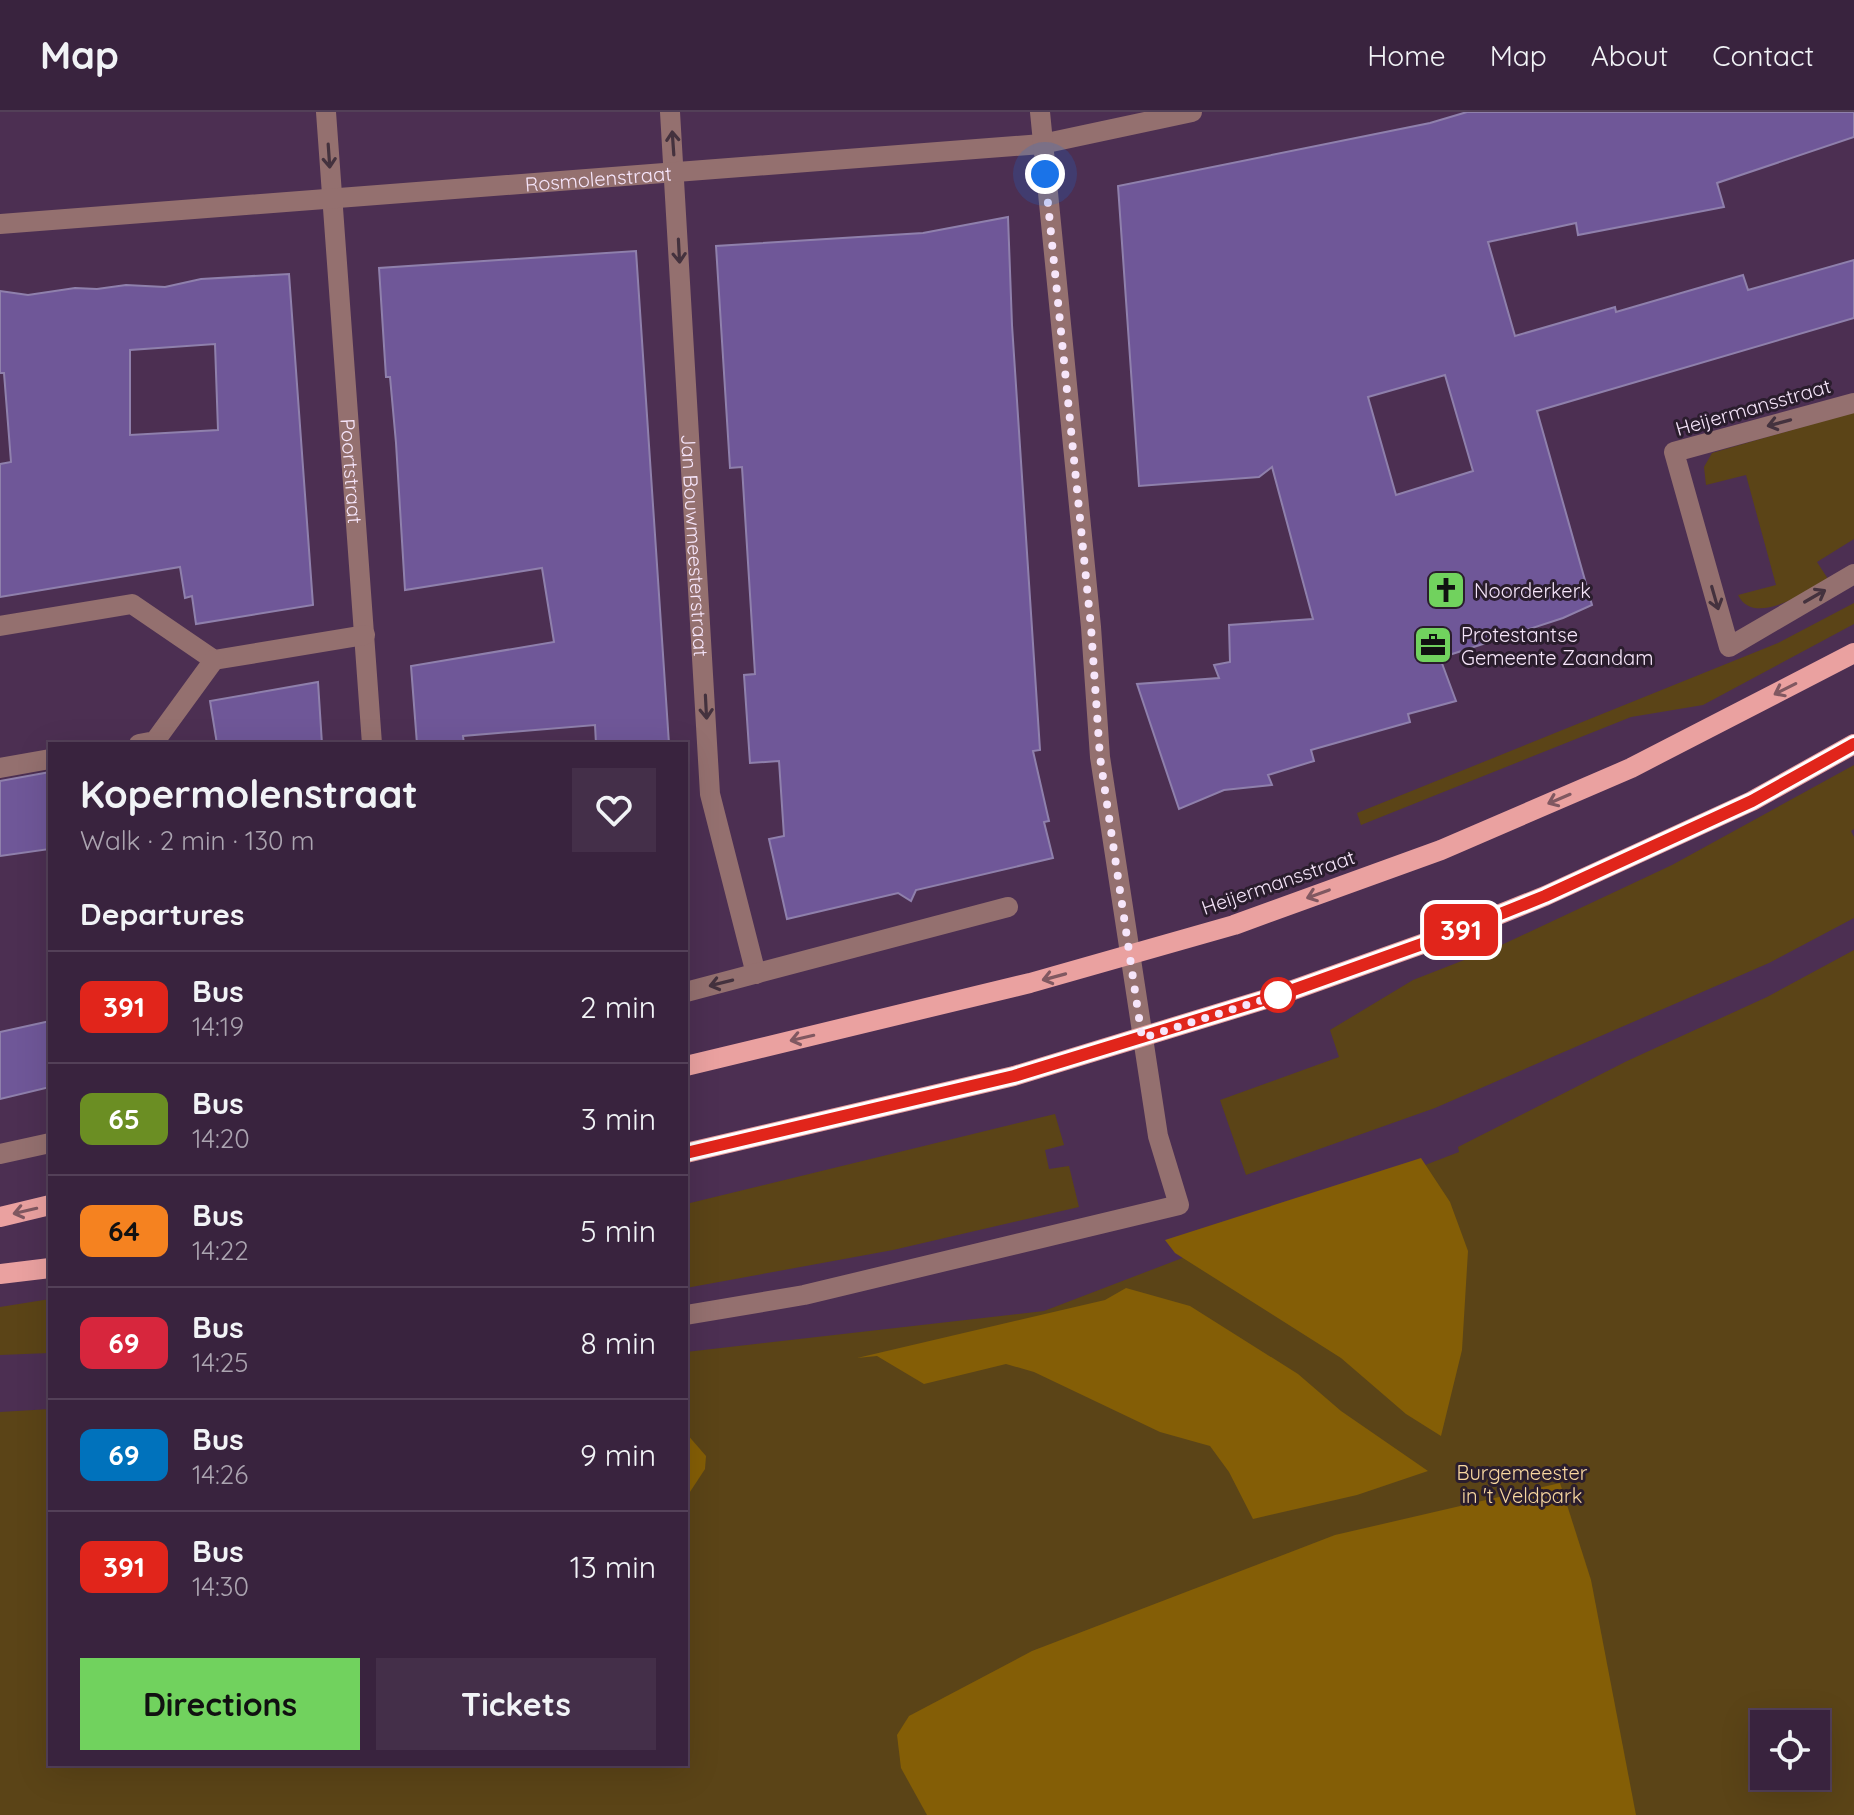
<!DOCTYPE html>
<meta charset="utf-8">
<style>
:root{--surface:#39233e;--page:#442f49;--text:#f1f3f6;--muted:#aba4b0;--line:#534058;--accent:#71d25e}
body{margin:0;font-family:Quicksand,sans-serif;background:var(--page);color:var(--text);height:100vh;display:flex;flex-direction:column;font-size:30px;white-space:nowrap}
*{box-sizing:border-box;margin:0}
p{font-size:26px;color:var(--muted)}
.icon{flex:none;width:44px;height:44px;fill:none;stroke:currentColor;stroke-width:2;stroke-linecap:round;stroke-linejoin:round}
.map{position:relative;flex:1;overflow:hidden}
.drawer{position:absolute;left:48px;top:630px;width:640px;height:1024px;display:flex;flex-direction:column;background:var(--surface);border-radius:0px;box-shadow:0 8px 32px #0002,0 0 0 2px var(--line)}
.drawer>*{flex:none}
.badge{padding:0 16px;border-radius:12px;font-size:28px;line-height:52px}
.buttons{position:absolute;left:1750px;top:1598px;display:grid;gap:16px}
.buttons a{display:grid;place-items:center;width:80px;height:80px;border-radius:0px;background:var(--surface);box-shadow:0 8px 32px #0002,0 0 0 2px var(--line);font-size:40px}
.you{position:absolute;width:40px;height:40px;margin:-20px;border:6px solid #fff;border-radius:50%;background:#1a73e8;box-shadow:0 0 0 12px #1a73e833}
.map>.badge{position:absolute;translate:-50% -50%;box-shadow:0 0 0 4px #fff}
h2{padding:0 32px;font-size:30px;line-height:72px}
.round{display:grid;place-items:center;flex:none;width:84px;height:84px;border-radius:0px;background:var(--page)}
.head{display:flex;align-items:center;justify-content:space-between;height:136px;padding:0 32px}
h1{font-size:38px;font-weight:700;line-height:60px}
.cta{display:flex;gap:16px;margin-top:auto;padding:16px 32px}
.cta a{flex:1;height:92px;border-radius:0px;background:var(--accent);color:#111;font-size:32px;font-weight:700;line-height:92px;text-align:center}
.cta a+a{background:var(--page);color:var(--text)}
ul{padding:0;list-style:none}
li{display:flex;align-items:center;gap:24px;height:112px;padding:0 32px;border-top:2px solid var(--line)}
li div{flex:1}
li b{display:block;font-size:30px}
li em{font-style:normal}
li .badge{min-width:88px;font-weight:700;text-align:center}
header{display:flex;align-items:center;gap:48px;box-sizing:border-box;height:112px;padding:0 40px;background:var(--surface);border-bottom:2px solid var(--line)}
header strong{font-size:38px}
nav{display:flex;gap:44px;margin-inline-start:auto;font-size:28px}
.map>svg:first-child{display:block}
.green{fill:#5b4417;fill-rule:evenodd}
.forest{fill:#845e06}
.building{fill:#6f5798;stroke:#8f80ac;stroke-width:2;fill-rule:evenodd}
.lines{fill:none;stroke-linecap:round;stroke-linejoin:round}
.minor{stroke:#94706f;stroke-width:20}
.major{stroke:#eaa1a0;stroke-width:20}
.oneway{stroke:#44323e}
.oneway2{stroke:#805861}
.line-casing{stroke:#fff;stroke-width:18}
.line{stroke:#e1251b;stroke-width:12}
.walk{stroke:#f6e5fa;stroke-width:8;stroke-dasharray:0 14.4}
.stop-dot{fill:#fff;stroke:#e1251b;stroke-width:4}
.labels{text-anchor:middle;dominant-baseline:central;stroke-width:6;stroke-linejoin:round;paint-order:stroke}
.street-label{font-size:20px;fill:#f6e5fa;stroke:#2a1d2d}
.poi-label{font-size:20px;fill:#f6e5fa;stroke:#2a1d2d;text-anchor:start}
.park-label{font-size:20px;fill:#f8d7a0;stroke:#2a1d2d}
</style>
<header>
<strong>Map</strong>
<nav><a>Home</a><a>Map</a><a>About</a><a>Contact</a></nav>
</header>
<div class="map">
<svg width="1854" height="1703" viewBox="0 0 1854 1703">
<rect width="100%" height="100%" fill="#4c2f52"/>
<!-- green -->
<g class="green">
<path d="M1854 300V427L1817 450 1828 467C1807 479 1754 516 1738 483L1776 473 1746 363 1706 373 1704 355 1712 341Z"/>
<polygon points="1854,491 1854,512 1703,593 1631,605 1361,713 1357,701 1778,531"/>
<polygon points="1854,653 1854,717 1851,719 1854,725 1854,806 1769,851 1435,996 1246,1063 1220,988 1339,945 1330,918 1413,868 1495,836 1672,753"/>
<path d="M1854 838V1703H0V1300L50 1297V1652H686V1240L1044 1199 1459 1040 1458 1035 1627 949 1767 885ZM1764 1612H1816V1664H1764Z"/>
<polygon points="1055,1002 1064,1033 1045,1038 1049,1057 1069,1054 1079,1095 893,1138 686,1176 686,1092"/>
<polygon points="50,1187 50,1241 0,1243 0,1195"/>
</g>
<!-- forest -->
<g class="forest">
<polygon points="1421,1046 1450,1090 1468,1139 1462,1238 1441,1324 1406,1302 1341,1246 1175,1141 1165,1128"/>
<polygon points="1126,1176 1190,1194 1298,1262 1341,1299 1428,1359 1357,1383 1253,1407 1229,1360 1210,1334 1160,1320 1034,1260 1006,1252 924,1272 877,1244 857,1246 1105,1188"/>
<polygon points="686,1321 706,1344 705,1357 686,1386"/>
<polygon points="1560,1371 1591,1468 1636,1703 927,1703 901,1656 897,1623 909,1604 1032,1539 1335,1423"/>
</g>
<!-- building -->
<g class="building">
<path d="M1467 0H1854V25L1717 71 1724 95 1578 123 1576 111 1488 130 1515 224 1615 195 1616 200 1743 163 1748 178 1854 148V206L1537 299 1592 493 1563 506 1440 546 1456 589 1408 602 1410 610 1311 638 1314 649 1268 663 1272 673 1224 678 1179 697 1137 572 1219 566 1214 553 1230 550 1229 513 1313 507 1272 355 1259 365 1139 374 1118 74 1430 11ZM1445 263 1473 359 1396 383 1368 285Z"/>
<polygon points="1008,105 1012,213 1040,638 1033,639 1049,709 1044,710 1053,746 916,778 911,789 898,781 787,807 769,727 784,724 779,649 750,651 744,563 755,562 742,355 730,356 716,134 923,121"/>
<polygon points="636,139 669,632 596,632 595,613 463,624 464,632 417,632 411,554 554,530 542,456 405,478 396,331 390,265 386,265 379,156"/>
<path d="M289 162 313 493 196 512 192 484 185 486 180 455 0 485V352L11 350 4 261H0V179L28 183 75 176 97 177 126 173 165 175 201 167ZM215 232 218 318 130 323V238Z"/>
<polygon points="318,570 322,632 217,632 210,589"/>
<polygon points="50,660 50,737 0,744 0,669"/>
<polygon points="50,909 50,975 0,987 0,920"/>
</g>
<g class="lines">
<!-- minor -->
<g class="minor">
<path id="s1" d="M326 0 372 632"/>
<path id="s2" d="M670 0 710 682 756 862"/>
<path id="s3" d="M0 112 1042 32 1192 0"/>
<polyline points="1854,291 1674,340 1729,535 1854,462"/>
<polyline points="0,514 132,492 214,548 365,523"/>
<polyline points="139,632 155,629 214,548"/>
<polyline points="0,656 50,647"/>
<polyline points="686,880 1008,795"/>
<polyline points="0,1042 50,1031"/>
<polyline points="686,1203 804,1183 1179,1093 1158,1024 1100,645 1091,515 1040,0"/>
</g>
<!-- major -->
<g class="major">
<polyline points="686,954 1030,871 1234,813 1441,738 1631,656 1854,541"/>
<polyline points="686,1041 1014,964 1279,883 1453,821 1545,784 1752,689 1854,632"/>
<polyline points="0,1105 50,1093"/>
<polyline points="0,1162 50,1156"/>
</g>
</g>
<!-- one-way arrows -->
<defs><path id="oneway-shaft" d="M-6 0H5M1.5-3L5.5 0L1.5 3" fill="none" stroke-width="1.6" stroke-linecap="round" stroke-linejoin="round" transform="scale(2)"/></defs>
<g class="oneway">
<use href="#oneway-shaft" transform="translate(673 31) rotate(-94)"/>
<use href="#oneway-shaft" transform="translate(329 44) rotate(86)"/>
<use href="#oneway-shaft" transform="translate(679 139) rotate(87)"/>
<use href="#oneway-shaft" transform="translate(1779 311) rotate(165)"/>
<use href="#oneway-shaft" transform="translate(1815 484) rotate(-30)"/>
<use href="#oneway-shaft" transform="translate(1715 486) rotate(74)"/>
<use href="#oneway-shaft" transform="translate(706 595) rotate(87)"/>
<use href="#oneway-shaft" transform="translate(721 871) rotate(166)"/>
</g>
<g class="oneway2">
<use href="#oneway-shaft" transform="translate(1785 577) rotate(153)"/>
<use href="#oneway-shaft" transform="translate(1559 687) rotate(157)"/>
<use href="#oneway-shaft" transform="translate(1318 782) rotate(160)"/>
<use href="#oneway-shaft" transform="translate(1054 865) rotate(165)"/>
<use href="#oneway-shaft" transform="translate(802 926) rotate(167)"/>
<use href="#oneway-shaft" transform="translate(25 1099) rotate(167)"/>
</g>
<g class="lines">
<!-- line casing -->
<g class="line-casing">
<polyline id="line" points="686,1041 1014,964 1279,883 1453,821 1545,784 1752,689 1854,632"/>
</g>
<!-- line -->
<use href="#line" class="line"/>
<!-- walk -->
<polyline class="walk" points="1045,62 1091,515 1100,645 1142,926 1278,883"/>
</g>
<!-- icons -->
<defs>
<g id="church-square" transform="scale(2)"><rect x="-9" y="-9" width="18" height="18" rx="4" fill="#71d25e" stroke="#2a1d2d"/><path d="M-1.2-6h2.4v3.5h3.3v2.4h-3.3V6h-2.4V-.1h-3.3v-2.4h3.3Z" fill="#111"/></g>
<g id="office-square" transform="scale(2)"><rect x="-9" y="-9" width="18" height="18" rx="4" fill="#71d25e" stroke="#2a1d2d"/><path d="M-6-3h4V-5.5h4V-3h4V5H-6ZM-1-4.5V-3h2v-1.5ZM-6 0V1H6V0Z" fill="#111"/></g>
</defs>
<g fill-rule="evenodd">
<use href="#church-square" x="1446" y="478"/>
<use href="#office-square" x="1433" y="533"/>
</g>
<!-- markers -->
<circle class="stop-dot" cx="1278" cy="883" r="16"/>
<g class="labels">
<!-- street labels -->
<g class="street-label">
<text stroke="none"><textPath href="#s3" startOffset="600">Rosmolenstraat</textPath></text>
<text transform="translate(1753 295) rotate(-16)">Heijermansstraat</text>
<text stroke="none"><textPath href="#s1" startOffset="360">Poortstraat</textPath></text>
<text stroke="none"><textPath href="#s2" startOffset="434">Jan Bouwmeesterstraat</textPath></text>
<text transform="translate(1278 770) rotate(-19)">Heijermansstraat</text>
</g>
<!-- poi labels -->
<g class="poi-label">
<text x="1474" y="478">Noorderkerk</text>
<text x="1461" y="522">Protestantse<tspan x="1461" dy="23">Gemeente Zaandam</tspan></text>
</g>
<!-- park labels -->
<g class="park-label">
<text x="1522" y="1360">Burgemeester<tspan x="1522" dy="23">in 't Veldpark</tspan></text>
</g>
</g>
</svg>
<div class="buttons">
<a><svg class="icon" aria-label="locate" viewBox="0 0 24 24"><circle cx="12" cy="12" r="6"/><path d="M12 2v4M12 18v4M2 12h4M18 12h4"/></svg></a>
</div>
<div class="you" style="left:1045px;top:62px"></div>
<b class="badge" style="left:1461px;top:818px;background:#e1251b;color:#fff">391</b>
<section class="drawer">
<div class="head"><div><h1>Kopermolenstraat</h1><p>Walk · 2 min · 130 m</p></div><a class="round"><svg class="icon" aria-label="heart" viewBox="0 0 24 24"><path d="M12 20l-8-8c-3-5 5-10 8-4 3-6 11-1 8 4z"/></svg></a></div>
<h2>Departures</h2>
<ul>
<li><span class="badge" style="background:#e1251b;color:#fff">391</span><div><b>Bus</b><p>14:19</p></div><em>2 min</em></li>
<li><span class="badge" style="background:#6b8e23;color:#fff">65</span><div><b>Bus</b><p>14:20</p></div><em>3 min</em></li>
<li><span class="badge" style="background:#f58220;color:#111">64</span><div><b>Bus</b><p>14:22</p></div><em>5 min</em></li>
<li><span class="badge" style="background:#d7263d;color:#fff">69</span><div><b>Bus</b><p>14:25</p></div><em>8 min</em></li>
<li><span class="badge" style="background:#0072bc;color:#fff">69</span><div><b>Bus</b><p>14:26</p></div><em>9 min</em></li>
<li><span class="badge" style="background:#e1251b;color:#fff">391</span><div><b>Bus</b><p>14:30</p></div><em>13 min</em></li>
</ul>
<div class="cta"><a>Directions</a><a>Tickets</a></div>
</section>
</div>
